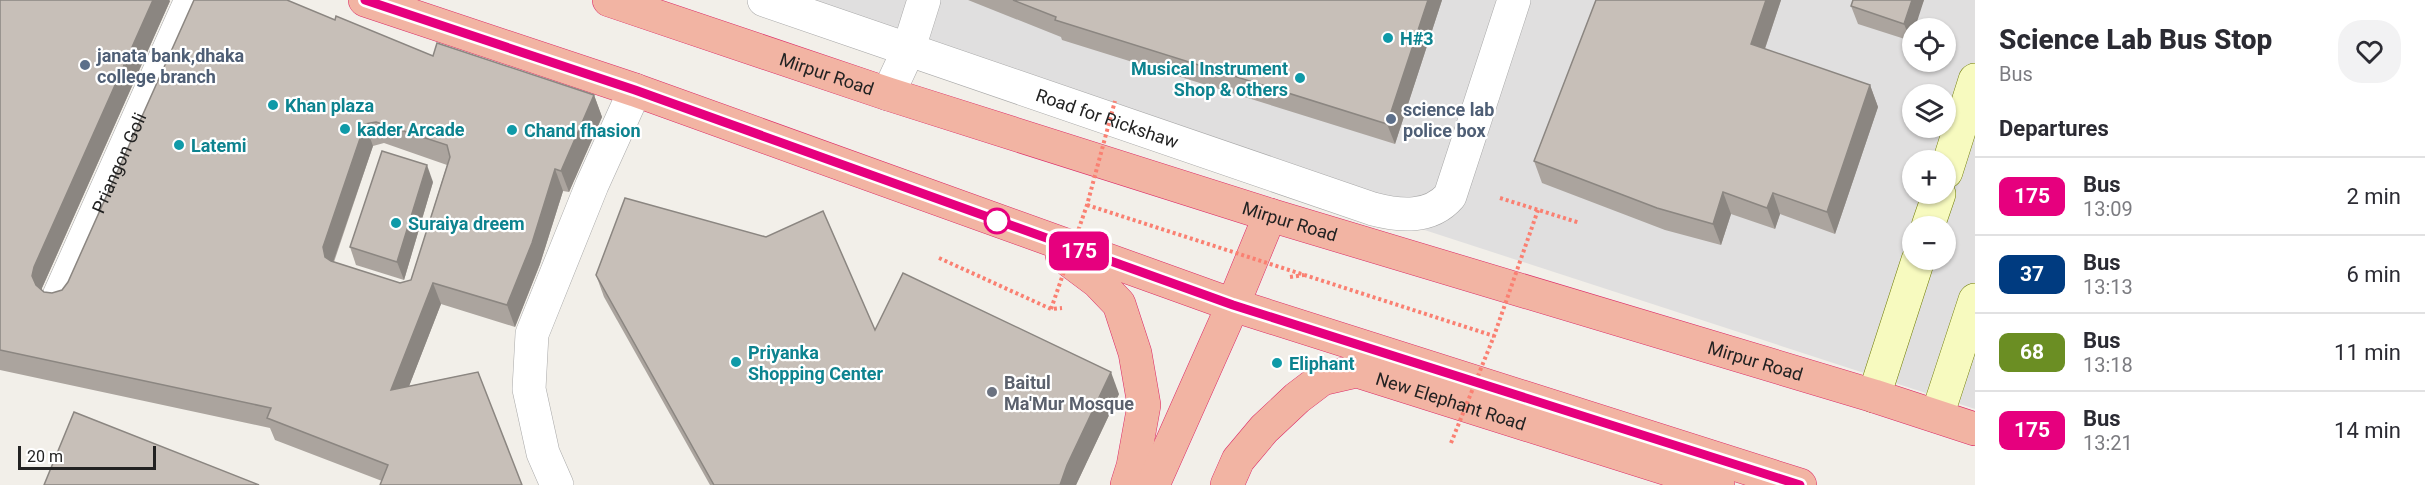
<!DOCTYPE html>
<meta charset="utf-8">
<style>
:root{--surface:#fff;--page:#f2f2f3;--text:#2b2b33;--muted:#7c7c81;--line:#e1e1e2}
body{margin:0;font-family:Roboto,sans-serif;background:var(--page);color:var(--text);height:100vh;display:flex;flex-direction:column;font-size:22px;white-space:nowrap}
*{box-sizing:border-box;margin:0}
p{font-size:20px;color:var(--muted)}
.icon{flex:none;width:33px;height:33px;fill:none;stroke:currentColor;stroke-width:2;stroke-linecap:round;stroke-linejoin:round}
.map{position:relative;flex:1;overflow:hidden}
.sheet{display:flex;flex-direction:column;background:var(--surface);width:450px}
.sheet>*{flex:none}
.badge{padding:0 12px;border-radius:9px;font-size:21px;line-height:39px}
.fabs{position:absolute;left:1902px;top:18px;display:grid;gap:12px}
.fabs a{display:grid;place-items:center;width:54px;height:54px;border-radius:50%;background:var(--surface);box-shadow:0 2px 4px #0004;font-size:30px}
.scale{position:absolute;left:18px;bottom:15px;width:138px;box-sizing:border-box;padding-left:6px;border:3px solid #222;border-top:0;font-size:16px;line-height:21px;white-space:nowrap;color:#222;-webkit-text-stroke:4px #fff;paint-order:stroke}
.map>.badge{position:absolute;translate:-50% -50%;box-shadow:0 0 0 3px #fff}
h2{padding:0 24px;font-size:22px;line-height:54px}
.round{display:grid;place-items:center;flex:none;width:63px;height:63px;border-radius:24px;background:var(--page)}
.overview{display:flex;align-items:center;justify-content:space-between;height:102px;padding:0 24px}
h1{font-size:28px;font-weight:800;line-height:45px}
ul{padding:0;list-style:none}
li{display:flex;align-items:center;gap:18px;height:78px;padding:0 24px;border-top:2px solid var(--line)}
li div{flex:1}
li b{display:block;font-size:22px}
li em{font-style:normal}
li .badge{min-width:66px;font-weight:700;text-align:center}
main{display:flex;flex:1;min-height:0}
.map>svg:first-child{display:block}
.residential{fill:#e0dfdf;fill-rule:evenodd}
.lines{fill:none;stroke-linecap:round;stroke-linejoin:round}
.minor-casing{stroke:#a9a9a9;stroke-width:34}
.secondary-casing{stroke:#707d05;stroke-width:34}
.trunk-casing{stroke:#dc2a67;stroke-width:34}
.path{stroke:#fa8072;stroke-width:4;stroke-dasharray:3 3;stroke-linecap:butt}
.minor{stroke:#fff;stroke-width:33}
.secondary{stroke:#f7fabf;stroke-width:33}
.trunk{stroke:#f2b4a3;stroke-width:33}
.path-bridge{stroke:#fa8072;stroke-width:4;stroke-dasharray:3 3;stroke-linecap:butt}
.wall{fill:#aba49e;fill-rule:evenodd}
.shaded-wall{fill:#8b8681}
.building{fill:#c7bfb8;stroke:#8b8681;stroke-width:1.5;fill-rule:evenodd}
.line-casing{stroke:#fff;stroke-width:14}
.line{stroke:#e6007e;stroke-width:9}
.culture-dot{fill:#0f9aa8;stroke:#fff;stroke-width:2}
.service-dot{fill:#5c6f8a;stroke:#fff;stroke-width:2}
.stop-dot{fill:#fff;stroke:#e6007e;stroke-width:3}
.worship-dot{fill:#6b7280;stroke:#fff;stroke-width:2}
.labels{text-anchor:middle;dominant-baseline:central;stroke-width:4.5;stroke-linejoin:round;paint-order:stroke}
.culture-label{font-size:18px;font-weight:bold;fill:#0d838f;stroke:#fff;text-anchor:start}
.service-label{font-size:18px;font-weight:bold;fill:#4e5e75;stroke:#fff;text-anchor:start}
.street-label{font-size:18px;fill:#222;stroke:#fff}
.worship-label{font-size:18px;font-weight:bold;fill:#5b616d;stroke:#fff;text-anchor:start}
</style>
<main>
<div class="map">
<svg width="1975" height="485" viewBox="0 0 1975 485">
<rect width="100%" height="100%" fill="#f2efe9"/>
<!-- residential -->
<path class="residential" d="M799 0H1975V409L791 24ZM1912 28H1946V62H1912ZM1912 94H1946V128H1912ZM1912 160H1946V194H1912ZM1912 226H1946V260H1912Z"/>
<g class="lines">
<!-- minor casing -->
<g class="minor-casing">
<g id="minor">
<path id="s1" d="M764 0 1373 209C1400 216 1430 219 1450 196L1514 0"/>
<polyline points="888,94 908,51 924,0"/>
<path id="s2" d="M59 296 191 0"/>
<polyline points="557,485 543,453 529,389 532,334 592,185 635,90"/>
</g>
</g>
<!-- secondary casing -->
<g class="secondary-casing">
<g id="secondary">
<polyline points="1946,172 1975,80"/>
<polyline points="1928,226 1939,194"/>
<polyline points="1874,396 1918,260"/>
<polyline points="1937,416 1975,300"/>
</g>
</g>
<!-- trunk casing -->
<g class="trunk-casing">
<g id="trunk">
<polyline points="365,0 635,90 1233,305 1800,485"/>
<path id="s3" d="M609 0 888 94 1270 215 1874 396 1975 429"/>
<polyline points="1062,255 1098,282 1119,304 1135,353 1144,405 1133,466 1127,485"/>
<polyline points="1153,485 1233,305 1270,215"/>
<path id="s4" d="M1227 485 1238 460 1264 429 1297 398 1322 379 1357 371 1718 485"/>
</g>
</g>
<!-- path -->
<g class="path">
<polyline points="1500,198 1580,223"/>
<polyline points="939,258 1051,309 1062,308"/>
<polyline points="1290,277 1304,275"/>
</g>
<!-- minor -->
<use href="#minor" class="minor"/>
<!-- secondary -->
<use href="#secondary" class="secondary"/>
<!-- trunk -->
<use href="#trunk" class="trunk"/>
<!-- path-bridge -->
<g class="path-bridge">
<polyline points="1087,205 1494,336"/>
<polyline points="1051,309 1087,205 1115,101"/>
<polyline points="1451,443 1494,336 1538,210"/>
</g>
</g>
<!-- wall -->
<g class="wall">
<path d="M0 0H169L170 1 42 288V290L44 292 52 293 62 290 335 20 433 56 594 95 602 117 569 192 563 191 540 264 515 327 441 304 409 386 478 372 382 481 275 440 270 428 0 370ZM384 143 447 165 411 280 400 283 334 262 373 146Z"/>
<polygon points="968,0 1442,0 1395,144 1062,40 1061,37"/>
<polygon points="1596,0 1781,0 1765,49 1870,85 1878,107 1835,234 1780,214 1775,229 1731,214 1721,245 1665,230 1542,183 1534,161"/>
<polygon points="1924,0 1912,28 1912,35 1911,41 1858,24 1851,6"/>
<polygon points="433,182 404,280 356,265 350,247"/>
<polygon points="596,275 875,330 1119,394 1076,485 710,485 604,297"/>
</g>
<!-- shaded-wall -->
<g class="shaded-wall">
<polygon points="153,0 169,0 170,1 42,288 40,297 32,276 34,267"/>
<polygon points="1428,0 1442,0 1395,144 1387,124"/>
<polygon points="1766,0 1781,0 1759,66 1751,44"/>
<polygon points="1912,0 1924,0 1915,28 1912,28 1912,35 1911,41 1904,24"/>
<polygon points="1870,85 1878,107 1835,234 1827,212"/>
<polygon points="594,95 602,117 569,192 561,171"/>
<polygon points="365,124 373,146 331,268 325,257 323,247"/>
<polygon points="427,165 433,182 404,280 397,262"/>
<polygon points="555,169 563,191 540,264 515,327 507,305"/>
<polygon points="1723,192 1731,214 1721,245 1713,224"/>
<polygon points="1773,193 1780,214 1775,229 1767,208"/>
<polygon points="433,283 441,304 399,412 391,390"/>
<polygon points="1111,372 1119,394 1076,485 1060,485 1067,465"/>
</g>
<!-- building -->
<g class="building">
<path d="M0 0H153L34 267 32 276 36 285 44 292 52 293 62 290 68 282 194 0H287L335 20 336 16 433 56 437 43 594 95 561 171 555 169 532 243 507 305 433 283 391 390 478 372 522 485H380L388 465 267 418 271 408 0 350ZM376 122 447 145 450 157 411 280 400 283 331 261 325 257 323 247 365 124Z"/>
<polygon points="1013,0 1428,0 1387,124 1055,20 1056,17"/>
<polygon points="1596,0 1766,0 1751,44 1870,85 1827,212 1773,193 1767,208 1723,192 1713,224 1657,208 1534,161"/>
<polygon points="1853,0 1912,0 1904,24 1851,6"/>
<polygon points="382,151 427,165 397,262 350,247"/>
<polygon points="625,198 766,237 823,211 875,330 903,273 1111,372 1067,465 1060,485 714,485 596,275"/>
<polygon points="74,412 259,485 44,485"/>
</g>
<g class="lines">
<!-- line casing -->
<g class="line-casing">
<polyline id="line" points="365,0 635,90 1233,305 1800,485"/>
</g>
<!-- line -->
<use href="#line" class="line"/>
</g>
<!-- markers -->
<g class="culture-dot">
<circle cx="1388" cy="38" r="6"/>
<circle cx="1300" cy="78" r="6"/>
<circle cx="273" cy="105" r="6"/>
<circle cx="345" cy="129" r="6"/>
<circle cx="512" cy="130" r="6"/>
<circle cx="179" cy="145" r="6"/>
<circle cx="396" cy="223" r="6"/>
<circle cx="736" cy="362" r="6"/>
<circle cx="1277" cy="363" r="6"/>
</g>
<g class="service-dot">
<circle cx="85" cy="65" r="6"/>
<circle cx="1391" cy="119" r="6"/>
</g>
<circle class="stop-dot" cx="997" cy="221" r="12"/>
<circle class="worship-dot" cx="992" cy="392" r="6"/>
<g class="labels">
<!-- culture labels -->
<g class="culture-label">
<text x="1400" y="38">H#3</text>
<text x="1288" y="68" text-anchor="end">Musical Instrument<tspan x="1288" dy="21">Shop &amp; others</tspan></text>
<text x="285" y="105">Khan plaza</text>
<text x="357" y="129">kader Arcade</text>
<text x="524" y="130">Chand fhasion</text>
<text x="191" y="145">Latemi</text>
<text x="408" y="223">Suraiya dreem</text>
<text x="748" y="352">Priyanka<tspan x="748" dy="21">Shopping Center</tspan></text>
<text x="1289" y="363">Eliphant</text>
</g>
<!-- service labels -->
<g class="service-label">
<text x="97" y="55">janata bank,dhaka<tspan x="97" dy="21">college branch</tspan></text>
<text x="1403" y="109">science lab<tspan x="1403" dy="21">police box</tspan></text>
</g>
<!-- street labels -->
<g class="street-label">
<text stroke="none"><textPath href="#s3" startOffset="230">Mirpur Road</textPath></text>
<text stroke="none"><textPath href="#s1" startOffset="363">Road for Rickshaw</textPath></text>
<text stroke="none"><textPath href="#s2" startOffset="146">Priangon Goli</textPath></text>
<text stroke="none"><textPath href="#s3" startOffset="716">Mirpur Road</textPath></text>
<text stroke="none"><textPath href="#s3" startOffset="1202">Mirpur Road</textPath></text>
<text stroke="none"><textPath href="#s4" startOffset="279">New Elephant Road</textPath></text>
</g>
<!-- worship labels -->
<g class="worship-label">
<text x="1004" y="382">Baitul<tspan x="1004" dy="21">Ma'Mur Mosque</tspan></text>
</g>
</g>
</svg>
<div class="fabs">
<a><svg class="icon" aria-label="locate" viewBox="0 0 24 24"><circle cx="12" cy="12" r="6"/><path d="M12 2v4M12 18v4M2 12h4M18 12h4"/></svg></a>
<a><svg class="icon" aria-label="layers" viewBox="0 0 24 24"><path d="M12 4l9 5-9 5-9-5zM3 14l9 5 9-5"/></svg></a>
<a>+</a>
<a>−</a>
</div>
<div class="scale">20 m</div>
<b class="badge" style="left:1079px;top:251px;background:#e6007e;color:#fff">175</b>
</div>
<section class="sheet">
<div class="overview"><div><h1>Science Lab Bus Stop</h1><p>Bus</p></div><a class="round"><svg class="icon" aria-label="heart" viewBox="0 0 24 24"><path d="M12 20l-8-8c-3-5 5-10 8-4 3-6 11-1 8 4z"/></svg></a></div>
<h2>Departures</h2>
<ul>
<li><span class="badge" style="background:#e6007e;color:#fff">175</span><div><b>Bus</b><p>13:09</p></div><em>2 min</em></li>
<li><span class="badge" style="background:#003b80;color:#fff">37</span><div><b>Bus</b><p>13:13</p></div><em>6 min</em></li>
<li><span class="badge" style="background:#6b8e23;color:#fff">68</span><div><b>Bus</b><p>13:18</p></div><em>11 min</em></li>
<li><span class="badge" style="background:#e6007e;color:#fff">175</span><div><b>Bus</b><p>13:21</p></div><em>14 min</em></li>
</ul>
</section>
</main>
